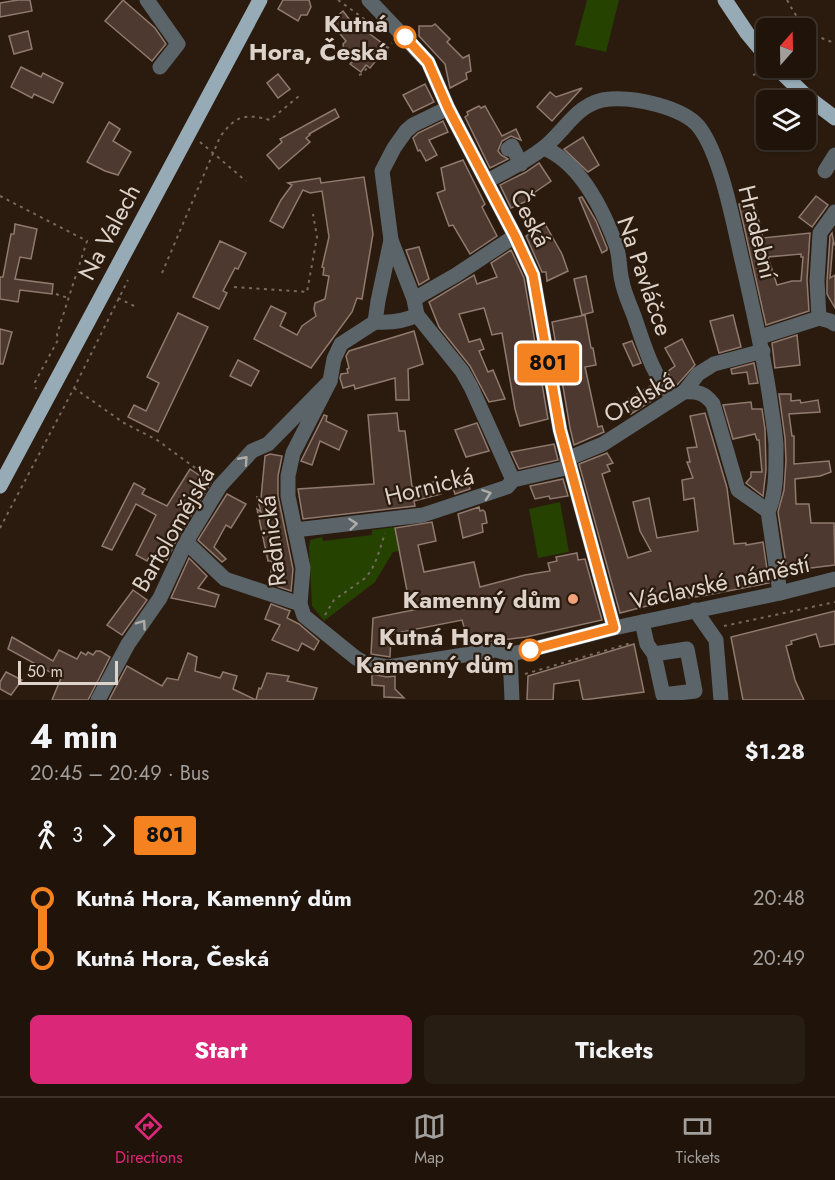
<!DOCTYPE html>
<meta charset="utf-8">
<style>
:root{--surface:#20140a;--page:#281d13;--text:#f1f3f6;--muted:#a29e9c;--line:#3d332b;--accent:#db2777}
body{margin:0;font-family:Jost,sans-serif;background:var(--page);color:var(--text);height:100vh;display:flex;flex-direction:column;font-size:22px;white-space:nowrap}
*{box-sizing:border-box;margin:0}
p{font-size:20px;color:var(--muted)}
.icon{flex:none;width:33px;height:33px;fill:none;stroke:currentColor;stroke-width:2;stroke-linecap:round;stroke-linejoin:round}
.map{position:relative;height:700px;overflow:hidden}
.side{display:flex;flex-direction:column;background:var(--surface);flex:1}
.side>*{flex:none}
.badge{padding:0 12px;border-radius:4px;font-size:21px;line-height:39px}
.needle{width:39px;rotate:20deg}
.buttons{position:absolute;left:756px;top:18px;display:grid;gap:12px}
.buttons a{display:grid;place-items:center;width:60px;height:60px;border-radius:9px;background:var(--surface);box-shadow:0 2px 4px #0004,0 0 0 2px var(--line);font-size:30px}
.scale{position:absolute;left:18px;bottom:15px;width:100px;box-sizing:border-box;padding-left:6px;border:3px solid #ddd3ca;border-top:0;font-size:16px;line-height:21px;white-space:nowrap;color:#ddd3ca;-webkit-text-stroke:4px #2a1b0e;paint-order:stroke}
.map>.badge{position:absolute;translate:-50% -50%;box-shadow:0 0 0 3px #fff}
.legs{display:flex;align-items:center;gap:9px;height:66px;padding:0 30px;font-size:20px}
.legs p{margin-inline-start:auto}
.headline{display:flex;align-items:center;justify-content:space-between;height:102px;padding:0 30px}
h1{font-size:33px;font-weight:700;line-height:45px}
.primary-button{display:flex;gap:12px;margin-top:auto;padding:12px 30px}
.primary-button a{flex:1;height:69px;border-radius:9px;background:var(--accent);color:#fff;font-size:24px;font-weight:700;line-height:69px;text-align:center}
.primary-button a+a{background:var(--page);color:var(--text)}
ul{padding:0 30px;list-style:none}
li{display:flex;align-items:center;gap:21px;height:60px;font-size:22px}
li i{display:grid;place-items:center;width:9px;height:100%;margin:0 8px;background:currentColor}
li i::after{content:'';width:15px;height:15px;margin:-8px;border:4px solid;border-radius:50%;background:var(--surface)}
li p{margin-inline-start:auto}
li:first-child i{background:linear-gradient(#0000 50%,currentColor 0)}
li:last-child i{background:linear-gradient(currentColor 50%,#0000 0)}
.dock{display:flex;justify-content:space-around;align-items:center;height:84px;border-top:2px solid var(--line);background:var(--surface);font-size:16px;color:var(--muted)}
.dock a{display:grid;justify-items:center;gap:3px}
.dock .selected{color:var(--accent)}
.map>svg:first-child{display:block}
.green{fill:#254200}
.building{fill:#4d3930;stroke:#907a6f;stroke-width:1.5;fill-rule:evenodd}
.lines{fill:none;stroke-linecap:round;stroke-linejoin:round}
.path{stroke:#76695e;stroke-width:2;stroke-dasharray:3 4.5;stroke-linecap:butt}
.minor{stroke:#5a6469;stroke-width:15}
.major{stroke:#96abb6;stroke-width:15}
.oneway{stroke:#afaca8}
.line-1-casing{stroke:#fff;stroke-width:14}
.line-1{stroke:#f58220;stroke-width:9}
.stop-1-dot{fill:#fff;stroke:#f58220;stroke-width:3}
.poi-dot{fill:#f0a27a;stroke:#2a1b0e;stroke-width:2}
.labels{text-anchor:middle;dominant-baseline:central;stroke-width:4.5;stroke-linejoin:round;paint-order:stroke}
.stop-label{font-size:24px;font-weight:bold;fill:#ddd3ca;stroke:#2a1b0e;text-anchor:end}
.street-label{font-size:24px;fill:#ddd3ca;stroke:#2a1b0e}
.poi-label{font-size:24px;font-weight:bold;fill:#ddd3ca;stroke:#2a1b0e;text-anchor:end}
</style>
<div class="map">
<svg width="835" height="700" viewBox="0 0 835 700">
<rect width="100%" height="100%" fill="#2a1b0e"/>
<!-- green -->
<g class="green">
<polygon points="587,0 619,0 606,52 575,45"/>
<polygon points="560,502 569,552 538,558 529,509"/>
<polygon points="395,527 399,551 393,552 375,582 324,621 312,606 309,548 310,540 322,537 323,541 372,535 372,530"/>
</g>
<!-- building -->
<g class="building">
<polygon points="18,0 30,0 32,11 0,17 0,3"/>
<polygon points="123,0 155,28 166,44 152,61 105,21"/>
<polygon points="283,0 309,0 311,7 307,15 301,15 298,21 278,9"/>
<polygon points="343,11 356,28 358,25 387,47 370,68 366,65 361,72 350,64 355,59 344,51 343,44 346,41 330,22"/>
<polygon points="435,24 450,39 447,42 463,58 469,55 471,71 466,73 467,79 450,88 445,64 419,36 419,26 432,26"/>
<polygon points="28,31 32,49 14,54 9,36"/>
<polygon points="21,67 41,77 43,73 63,83 53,103 34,94 32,98 11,87"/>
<polygon points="278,74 290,89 278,98 267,83"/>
<polygon points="425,84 434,102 413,112 403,95"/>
<polygon points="582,88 552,121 537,107 550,92 556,97"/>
<polygon points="479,106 481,108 485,106 502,136 516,129 521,140 511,136 502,141 498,151 501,155 508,159 490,168 465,117 468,115 467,112"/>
<polygon points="335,109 339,117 309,134 310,135 306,138 310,142 279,169 267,155 282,142 280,139"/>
<polygon points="443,121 448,132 429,140 437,155 426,161 420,150 418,151 413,138 418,133"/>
<polygon points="109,122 120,129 113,141 131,152 118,175 105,171 87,162"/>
<polygon points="583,137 599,165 588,172 564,149"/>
<polygon points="463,160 485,204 482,207 497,236 470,254 453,225 449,226 437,193 445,190 441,168"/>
<polygon points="539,163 551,181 528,197 529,200 511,208 500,185 526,172"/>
<polygon points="364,177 373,234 362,299 357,298 352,312 311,368 254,339 271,306 286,313 280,326 297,335 302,326 316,316 314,309 315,303 325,299 329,276 323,275 324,268 322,267 329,237 322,191 310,193 303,190 283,228 270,221 281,200 292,185 288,183 320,178 321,183"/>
<polygon points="816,196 828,205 812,227 799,217"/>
<polygon points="582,197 596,221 607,248 607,250 602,253 579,198"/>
<path d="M754 201 763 238 810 233 807 280 809 311 766 325 739 204ZM801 254V257H803L801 281H792L777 285 768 257Z"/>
<polygon points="15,224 37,229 31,259 20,257 15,279 53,284 52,294 20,290 18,302 0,299 0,277 3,277 11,234 14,234"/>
<polygon points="545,224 562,254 568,271 547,281 546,272 542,272 526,236"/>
<polygon points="832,233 834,244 833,243 830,278 835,275 835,308 827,294 827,281 830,236"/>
<polygon points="220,241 246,253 238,269 235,268 223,291 227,293 219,309 193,297"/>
<polygon points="419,247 429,279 419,285 406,250"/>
<polygon points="511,250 524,278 548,419 520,426 515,409 502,333 492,335 484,308 459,314 469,342 480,339 484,349 479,351 488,372 493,370 505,399 489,402 470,366 439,327 429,302 474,275 477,284 497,277 491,263"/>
<polygon points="586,276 593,312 582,315 574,279"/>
<polygon points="178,313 208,327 158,432 128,417 134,405 146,411 159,383 147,377"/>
<polygon points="585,315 591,348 593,348 596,365 585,367 598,427 602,426 604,432 574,445 570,428 552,322"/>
<polygon points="733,315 741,347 719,353 710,321"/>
<polygon points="0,329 12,332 3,364 0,364"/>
<polygon points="414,331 423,364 408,369 409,400 396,400 395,378 355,389 354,385 343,388 340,378 341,374 348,373 347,369 349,368 346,356 349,351"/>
<polygon points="797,335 800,365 775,368 772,343"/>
<polygon points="682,339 695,365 676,386 667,372 675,366 665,348"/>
<polygon points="632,341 641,363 633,366 623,344"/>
<polygon points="238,360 259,371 251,386 230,376"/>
<polygon points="754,363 758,383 749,384 747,372 732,374 731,369"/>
<polygon points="652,385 659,396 631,414 627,400"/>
<polygon points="779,394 791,394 791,401 800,400 801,403 818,400 820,412 789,414 792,436 794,436 794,464 829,461 831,472 820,476 795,479 796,504 809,504 811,523 834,523 835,565 787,571 778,512 784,490 786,461 785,438"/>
<polygon points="751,402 752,409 762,409 765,429 766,470 763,496 746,483 751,477 751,472 762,472 759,440 757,440 755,434 733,439 723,405"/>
<polygon points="397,413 399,431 405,431 412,487 438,481 441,494 414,501 415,506 303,519 298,489 374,484 368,415"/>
<polygon points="705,413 727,488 734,544 746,543 746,545 763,542 769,583 702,596 666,601 620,613 579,464 607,453 613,463 607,465 610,471 602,474 628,558 651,551 640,531 633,502 649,498 657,538 698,531 694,498 684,500 682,480 693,478 687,462 690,462 687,448 697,447 690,416"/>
<polygon points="324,415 327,416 326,421 347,431 339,450 320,441 312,465 301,461"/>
<polygon points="477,423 489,451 466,457 455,430"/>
<polygon points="554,444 558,460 519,469 511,452"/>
<polygon points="270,454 282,456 278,476 278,496 293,569 291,591 270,584 272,561 268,561 257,509 261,512 257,497 261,498 265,456"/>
<polygon points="190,469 211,483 178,537 167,560 151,553 147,561 136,555 156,515 136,504 112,550 102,546 134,483 145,489 142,494 167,506"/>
<polygon points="467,478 470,489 455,494 452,484"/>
<polygon points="563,479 568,496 550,499 549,496 535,499 530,486"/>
<polygon points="227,494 246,504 231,528 226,525 214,547 226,559 222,562 198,540"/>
<polygon points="479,507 480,511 483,510 485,512 487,523 482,524 483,532 463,538 458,514"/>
<polygon points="432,522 436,541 418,545 424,572 474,562 480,587 525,575 550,571 548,563 557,561 556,557 577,553 578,560 585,559 602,620 526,637 469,644 462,620 391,634 390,657 371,654 373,618 423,608 408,596 395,528"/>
<polygon points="189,558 207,576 198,588 219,595 215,607 171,598"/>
<polygon points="133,590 147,600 122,635 107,625"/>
<polygon points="271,604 290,611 287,618 299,624 319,641 314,650 302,643 298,651 272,640 280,625 265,619"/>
<polygon points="835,611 835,644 820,647 816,634 791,641 792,644 786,646 795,680 804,700 743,700 731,637"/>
<polygon points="12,637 53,661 59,650 77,659 81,652 86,655 88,652 93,655 96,651 100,651 110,657 88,700 52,700 61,678 8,649"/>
<polygon points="634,644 644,692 583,700 579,680 554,684 553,700 527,700 528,676"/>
<polygon points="188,653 197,657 195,671 220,678 223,672 237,676 233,689 256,700 259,688 261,689 267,673 289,676 287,681 317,688 313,700 109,700 127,666 162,686 167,678 178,680"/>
<polygon points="6,672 22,680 11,695 0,689 0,682"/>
<polygon points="372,674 387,677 395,676 395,689 404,698 384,697 384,686 372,685"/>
</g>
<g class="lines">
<!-- path -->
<g class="path">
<polyline points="338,0 370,23"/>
<path d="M787 0C801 25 807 34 835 43"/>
<polyline points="382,53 383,54 392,43"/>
<polyline points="359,75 362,74 368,67"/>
<polyline points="753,75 756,74"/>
<polyline points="200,142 246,181"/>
<polyline points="0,196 87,241 57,334 58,340 35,382 36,389"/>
<path d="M162 273 220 137C235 116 245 113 270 120L299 96"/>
<polyline points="234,287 307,292 317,237 313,214"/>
<polyline points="56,294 68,298"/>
<polyline points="118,298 134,306"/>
<polyline points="74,388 124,423 157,440 209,478"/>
<polyline points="0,528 74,388 128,280"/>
<polyline points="325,615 334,600 364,579 371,571 377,558 385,533"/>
<polyline points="724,626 835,602"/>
<polyline points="525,674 631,643"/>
</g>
<!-- minor -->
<g class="minor">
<polyline points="147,0 178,44 160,67"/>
<polyline points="369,0 428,62 448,108 515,236 533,275 560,430 614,628"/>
<path d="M544 148C580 163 603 210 616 245 620 256 619 270 622 281 624 293 630 305 634 316 644 344 652 376 674 398"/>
<polyline points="508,149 512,146 521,164"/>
<polyline points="825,171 835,155"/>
<path d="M487 181C506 171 525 162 542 149 565 132 577 101 610 99 634 97 683 107 699 127 721 156 733 221 741 256 752 304 763 351 770 399 772 414 775 430 776 445 776 464 777 495 768 511L780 593"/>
<polyline points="835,212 820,233 817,281 819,318 830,321 835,324"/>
<polyline points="414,299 456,275 515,236"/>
<polyline points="417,315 462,371 471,387 513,480"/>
<path d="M375 322C390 323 403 322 417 315L414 299 391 240 382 171 394 148 406 131 413 125 448 108"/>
<polyline points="375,322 378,301 391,240"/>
<polyline points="760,337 819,318"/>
<polyline points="330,381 293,453 288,476 288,496 303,568 300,604 304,616 356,658 365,663 388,667 496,650 510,654 526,651 614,628 780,593 835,579"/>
<polyline points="684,392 698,374 714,364 763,351"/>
<path d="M567 459 603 444 684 392C697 391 705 393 713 404L738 490 768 511"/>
<polyline points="295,530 423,515 507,487 513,480 570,467"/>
<polyline points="186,542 225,579 300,604"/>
<polyline points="695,610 716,640 721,700"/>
<polyline points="642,622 647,644 654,654 663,695 695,691 687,649 654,654"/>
<polyline points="510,654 512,700"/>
<polyline points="98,700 128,644 160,598 186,542 220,486 252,451 268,444 330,381 334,359 341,344 375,322"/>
</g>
<!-- major -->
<g class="major">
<polyline points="725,0 747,33 766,56"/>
<polyline points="777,68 806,96 835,118"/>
<polyline points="0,486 260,0"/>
</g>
</g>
<!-- one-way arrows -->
<defs><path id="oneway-chevron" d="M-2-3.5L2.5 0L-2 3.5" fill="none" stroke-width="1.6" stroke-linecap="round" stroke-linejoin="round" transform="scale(1.5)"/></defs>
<g class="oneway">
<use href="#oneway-chevron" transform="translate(244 460) rotate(-48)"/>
<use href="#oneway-chevron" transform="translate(487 494) rotate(-19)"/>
<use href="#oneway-chevron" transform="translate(353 524) rotate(-6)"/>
<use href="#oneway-chevron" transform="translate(142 624) rotate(-55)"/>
</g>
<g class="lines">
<!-- line-1 casing -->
<g class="line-1-casing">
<polyline id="line-1" points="405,37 428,62 448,108 515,236 533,275 560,430 614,628 530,650"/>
</g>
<!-- line-1 -->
<use href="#line-1" class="line-1"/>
</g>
<!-- markers -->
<g class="stop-1-dot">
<circle cx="405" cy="37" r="10"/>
<circle cx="530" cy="650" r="10"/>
</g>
<circle class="poi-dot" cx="573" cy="599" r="6"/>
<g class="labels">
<!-- stop labels -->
<g class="stop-label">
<text x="388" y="23">Kutná<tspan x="388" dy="28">Hora, Česká</tspan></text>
<text x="514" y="636">Kutná Hora,<tspan x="514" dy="28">Kamenný dům</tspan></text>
</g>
<!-- street labels -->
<g class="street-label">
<text transform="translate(531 218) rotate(63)">Česká</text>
<text transform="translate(109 232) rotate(-62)">Na Valech</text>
<text transform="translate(758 232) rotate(76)">Hradební</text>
<text transform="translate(645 276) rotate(71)">Na Pavláčce</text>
<text transform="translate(639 397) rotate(-30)">Orelská</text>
<text transform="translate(429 486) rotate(-14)">Hornická</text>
<text transform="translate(173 529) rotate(-60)">Bartolomějská</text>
<text transform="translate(272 541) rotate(-97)">Radnická</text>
<text transform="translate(720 582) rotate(-12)">Václavské náměstí</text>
</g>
<!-- poi labels -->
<g class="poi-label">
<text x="561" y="599">Kamenný dům</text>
</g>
</g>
</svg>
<div class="buttons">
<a><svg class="needle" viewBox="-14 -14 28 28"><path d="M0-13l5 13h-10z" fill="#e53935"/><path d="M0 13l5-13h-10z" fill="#a29e9c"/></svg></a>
<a><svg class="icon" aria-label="layers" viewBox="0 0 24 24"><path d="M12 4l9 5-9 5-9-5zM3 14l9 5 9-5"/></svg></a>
</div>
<div class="scale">50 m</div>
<b class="badge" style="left:548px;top:363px;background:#f58220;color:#111">801</b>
</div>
<section class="side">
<div class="headline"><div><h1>4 min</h1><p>20:45 – 20:49 · Bus</p></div><b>$1.28</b></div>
<div class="legs"><svg class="icon" aria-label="walk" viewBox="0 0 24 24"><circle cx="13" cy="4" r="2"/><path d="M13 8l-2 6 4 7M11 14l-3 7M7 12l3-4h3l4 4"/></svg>3<svg class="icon" aria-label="forward" viewBox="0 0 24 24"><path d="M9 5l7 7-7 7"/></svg><b class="badge" style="background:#f58220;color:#111">801</b></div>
<ul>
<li><i style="color:#f58220"></i><b>Kutná Hora, Kamenný dům</b><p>20:48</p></li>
<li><i style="color:#f58220"></i><b>Kutná Hora, Česká</b><p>20:49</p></li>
</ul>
<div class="primary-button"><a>Start</a><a>Tickets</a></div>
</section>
<nav class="dock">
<a class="selected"><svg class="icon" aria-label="directions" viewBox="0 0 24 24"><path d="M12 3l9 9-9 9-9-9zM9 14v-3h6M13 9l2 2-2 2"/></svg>Directions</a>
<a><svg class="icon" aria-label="map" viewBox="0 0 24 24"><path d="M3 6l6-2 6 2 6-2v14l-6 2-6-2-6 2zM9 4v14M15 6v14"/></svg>Map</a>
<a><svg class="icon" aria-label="tickets" viewBox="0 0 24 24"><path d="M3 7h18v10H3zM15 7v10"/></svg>Tickets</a>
</nav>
